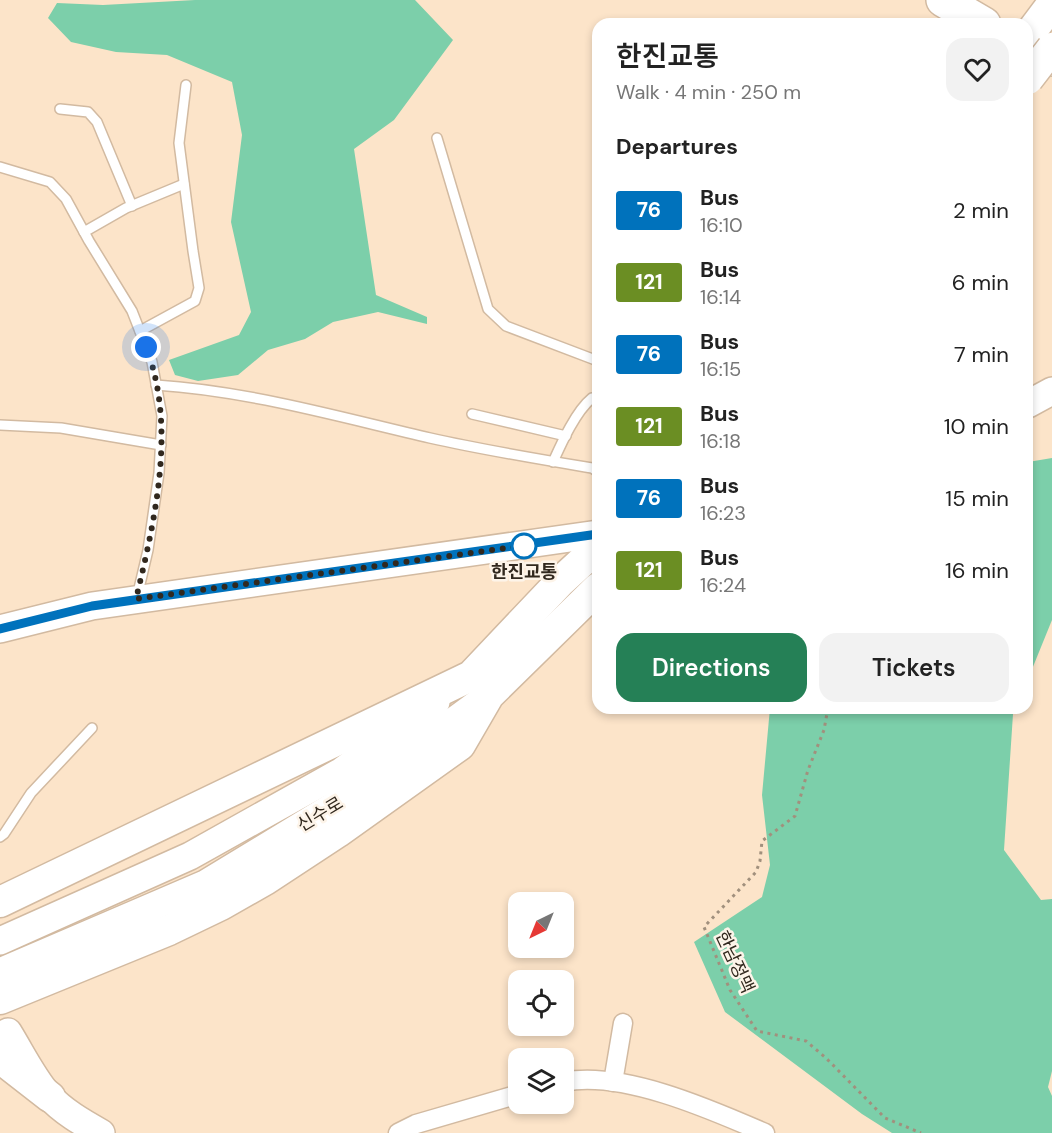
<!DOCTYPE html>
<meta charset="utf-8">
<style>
:root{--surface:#fff;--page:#f2f2f2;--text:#222;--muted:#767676;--accent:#258056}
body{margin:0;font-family:"DM Sans","Noto Sans KR",sans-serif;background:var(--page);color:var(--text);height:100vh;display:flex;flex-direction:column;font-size:22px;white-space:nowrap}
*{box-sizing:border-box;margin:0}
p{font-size:20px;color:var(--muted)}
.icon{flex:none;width:33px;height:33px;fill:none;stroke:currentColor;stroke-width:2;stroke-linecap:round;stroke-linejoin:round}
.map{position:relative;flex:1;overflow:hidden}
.drawer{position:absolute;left:592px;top:18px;width:441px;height:696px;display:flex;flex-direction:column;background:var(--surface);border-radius:18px;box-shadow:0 3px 9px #0003}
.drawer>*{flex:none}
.badge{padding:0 12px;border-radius:4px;font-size:21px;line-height:39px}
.needle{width:39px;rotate:223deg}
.tools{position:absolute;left:508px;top:892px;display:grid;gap:12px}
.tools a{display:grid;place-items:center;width:66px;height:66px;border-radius:12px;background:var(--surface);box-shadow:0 3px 9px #0003;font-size:30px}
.you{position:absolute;width:30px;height:30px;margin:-15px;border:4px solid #fff;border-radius:50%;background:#1a73e8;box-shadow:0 0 0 9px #1a73e833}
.map>.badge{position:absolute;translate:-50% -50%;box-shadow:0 0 0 3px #fff}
h2{padding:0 24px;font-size:22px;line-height:54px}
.round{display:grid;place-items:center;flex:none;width:63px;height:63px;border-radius:18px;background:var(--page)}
.headline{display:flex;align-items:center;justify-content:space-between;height:102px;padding:0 24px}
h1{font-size:28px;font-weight:600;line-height:45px}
.cta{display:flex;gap:12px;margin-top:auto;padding:12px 24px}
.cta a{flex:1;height:69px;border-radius:18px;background:var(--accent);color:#fff;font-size:24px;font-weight:600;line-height:69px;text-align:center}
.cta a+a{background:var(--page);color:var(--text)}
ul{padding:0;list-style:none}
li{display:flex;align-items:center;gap:18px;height:72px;padding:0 24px}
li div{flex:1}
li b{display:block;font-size:22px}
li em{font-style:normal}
li .badge{min-width:66px;font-weight:700;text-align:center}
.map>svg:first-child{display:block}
.green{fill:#7ccfaa}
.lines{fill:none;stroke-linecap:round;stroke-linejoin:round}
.lane-casing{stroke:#d2baa1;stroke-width:12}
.street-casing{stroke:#d2baa1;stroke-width:21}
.secondary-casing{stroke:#d2baa1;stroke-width:30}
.primary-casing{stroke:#d2baa1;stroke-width:33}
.highway-casing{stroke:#d2baa1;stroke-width:36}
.path{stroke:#a1907d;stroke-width:3;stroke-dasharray:3 4.5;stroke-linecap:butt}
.lane{stroke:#fff;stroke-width:9}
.street{stroke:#fff;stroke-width:18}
.secondary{stroke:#fff;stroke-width:27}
.primary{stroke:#fff;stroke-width:30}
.highway{stroke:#fff;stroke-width:33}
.primary-bridge-casing{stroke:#d2baa1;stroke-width:33;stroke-linecap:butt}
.primary-bridge{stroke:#fff;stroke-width:30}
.line-casing{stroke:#fff;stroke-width:14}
.line{stroke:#0072bc;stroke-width:9}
.walk{stroke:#31281e;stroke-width:6;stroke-dasharray:0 10.8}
.stop-dot{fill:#fff;stroke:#0072bc;stroke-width:3}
.labels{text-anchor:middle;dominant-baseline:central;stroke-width:5;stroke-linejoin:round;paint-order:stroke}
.stop-label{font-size:18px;font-weight:bold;fill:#31281e;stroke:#fdf4e9}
.street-label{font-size:18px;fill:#31281e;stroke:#fdf4e9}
</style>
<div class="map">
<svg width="1052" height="1133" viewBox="0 0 1052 1133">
<rect width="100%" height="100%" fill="#fce4c9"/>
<!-- green -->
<g class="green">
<polygon points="195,0 415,0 453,40 394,120 354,149 376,295 427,317 427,324 378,312 333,322 305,339 268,350 238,375 198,381 175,375 169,360 239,335 251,312 231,222 242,135 232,82 167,55 116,52 71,42 48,18 57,3 103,5"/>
<polygon points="1052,458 1052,620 1028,679 1028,462"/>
<polygon points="770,708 1015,708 1013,714 1004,850 1041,900 1052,899 1052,1071 1048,1087 1052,1096 1052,1133 892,1133 862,1114 725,1012 694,942 762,897 770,865 762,795"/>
</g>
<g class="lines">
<!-- lane casing -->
<g class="lane-casing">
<g id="lane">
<polyline points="60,109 88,112 97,122 132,206"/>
<polyline points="437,138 488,309 506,326 598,361"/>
<polyline points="0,167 50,182 66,199 89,241 132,311 152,362 162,416 159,473 148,550 137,597"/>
<polyline points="84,232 126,208 184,184"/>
<polyline points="140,331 195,301 199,288 193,251 179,143 186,85"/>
<path d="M156 385C249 391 339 417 430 438 483 450 538 459 592 468L598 472"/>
<polyline points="472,414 566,436"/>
<polyline points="0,425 61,428 161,445"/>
<path d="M553 462C562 442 576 411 592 398L598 400"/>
<polyline points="0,837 4,834 31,793 92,728"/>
</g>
</g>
<!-- street casing -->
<g class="street-casing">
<g id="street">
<path d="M564 1082C622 1070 712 1110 765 1133"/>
<polyline points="613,1082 623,1023"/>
<polyline points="398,1133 416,1124 519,1094"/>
</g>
</g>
<!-- secondary casing -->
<g class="secondary-casing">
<g id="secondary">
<polyline points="1028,404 1052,391"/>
<polyline points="0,629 92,606 598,534"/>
<polyline points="0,941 190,856 342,771 436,702"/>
<polyline points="0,972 205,884 358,791 488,696"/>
<path d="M8 1032C21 1053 32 1076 48 1095 62 1111 83 1123 101 1133"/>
</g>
</g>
<!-- primary casing -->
<g class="primary-casing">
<g id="primary">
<polyline points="1028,36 1052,4"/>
<polyline points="0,902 471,676 560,582 598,547"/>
<polyline points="0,999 169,930 221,905 265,880 338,832 460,745 489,695 598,588"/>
<polyline points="0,1058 50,1097"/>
</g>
</g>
<!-- highway casing -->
<g class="highway-casing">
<g id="highway">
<polyline points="943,0 984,24"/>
<polyline points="1028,39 1052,59"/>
</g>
</g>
<!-- path -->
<polyline class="path" points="828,708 824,730 808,770 795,816 762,841 760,861 756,872 704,927 730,990 757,1031 806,1041 826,1058 885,1118 921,1133"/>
<!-- lane -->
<use href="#lane" class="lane"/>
<!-- street -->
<use href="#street" class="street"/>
<!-- secondary -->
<use href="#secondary" class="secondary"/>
<!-- primary -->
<use href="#primary" class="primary"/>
<!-- highway -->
<use href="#highway" class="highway"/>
<!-- primary-bridge casing -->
<g class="primary-bridge-casing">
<polyline id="primary-bridge" points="1028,79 1052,48"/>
</g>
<!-- primary-bridge -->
<use href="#primary-bridge" class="primary-bridge"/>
</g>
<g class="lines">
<!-- line casing -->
<g class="line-casing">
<polyline id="line" points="0,629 92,606 598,534"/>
</g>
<!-- line -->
<use href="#line" class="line"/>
<!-- walk -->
<path class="walk" d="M146 347C177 427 155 519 136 599L529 545 524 546"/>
</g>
<!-- markers -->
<circle class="stop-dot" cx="524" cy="546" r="12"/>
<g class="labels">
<!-- stop labels -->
<g class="stop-label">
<text x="524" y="572">한진교통</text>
</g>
<!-- street labels -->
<g class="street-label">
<text transform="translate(320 814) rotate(-31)">신수로</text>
<text transform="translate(735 962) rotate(65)">한남정맥</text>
</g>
</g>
</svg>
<div class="tools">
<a><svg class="needle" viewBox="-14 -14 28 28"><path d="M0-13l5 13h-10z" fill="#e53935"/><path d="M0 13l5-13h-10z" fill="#767676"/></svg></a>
<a><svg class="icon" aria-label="locate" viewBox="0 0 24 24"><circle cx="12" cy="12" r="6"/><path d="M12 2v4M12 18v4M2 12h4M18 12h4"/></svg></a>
<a><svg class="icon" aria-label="layers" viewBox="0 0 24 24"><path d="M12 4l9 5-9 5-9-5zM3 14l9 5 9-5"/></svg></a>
</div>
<div class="you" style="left:146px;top:347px"></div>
<section class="drawer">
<div class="headline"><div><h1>한진교통</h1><p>Walk · 4 min · 250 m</p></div><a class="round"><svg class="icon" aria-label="heart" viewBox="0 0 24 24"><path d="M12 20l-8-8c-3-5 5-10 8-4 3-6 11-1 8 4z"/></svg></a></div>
<h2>Departures</h2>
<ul>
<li><span class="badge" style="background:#0072bc;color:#fff">76</span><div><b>Bus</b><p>16:10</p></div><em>2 min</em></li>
<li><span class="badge" style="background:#6b8e23;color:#fff">121</span><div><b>Bus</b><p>16:14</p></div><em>6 min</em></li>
<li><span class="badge" style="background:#0072bc;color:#fff">76</span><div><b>Bus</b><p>16:15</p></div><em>7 min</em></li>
<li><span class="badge" style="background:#6b8e23;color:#fff">121</span><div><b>Bus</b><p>16:18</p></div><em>10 min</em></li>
<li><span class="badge" style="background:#0072bc;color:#fff">76</span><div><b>Bus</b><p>16:23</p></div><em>15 min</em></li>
<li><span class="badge" style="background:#6b8e23;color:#fff">121</span><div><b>Bus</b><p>16:24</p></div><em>16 min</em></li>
</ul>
<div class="cta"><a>Directions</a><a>Tickets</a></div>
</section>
</div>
